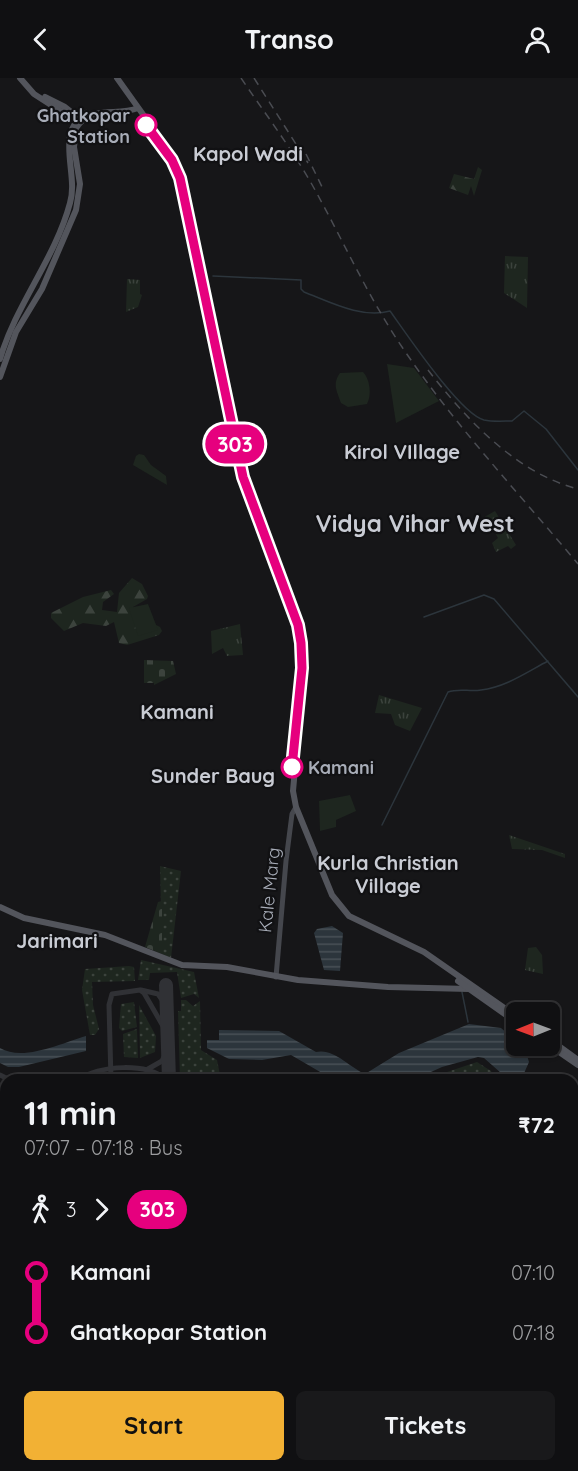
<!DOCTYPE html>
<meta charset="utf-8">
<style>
:root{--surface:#101012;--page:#19191b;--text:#f1f3f6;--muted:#9c9d9f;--line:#303032;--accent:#f2b134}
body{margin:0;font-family:Quicksand,sans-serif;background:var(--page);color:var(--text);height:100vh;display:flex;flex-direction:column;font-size:22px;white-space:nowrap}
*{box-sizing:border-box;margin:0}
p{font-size:20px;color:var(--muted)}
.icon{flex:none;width:33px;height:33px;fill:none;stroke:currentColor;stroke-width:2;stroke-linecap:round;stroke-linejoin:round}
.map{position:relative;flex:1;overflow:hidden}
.panel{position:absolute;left:0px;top:996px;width:579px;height:398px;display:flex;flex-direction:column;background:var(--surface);border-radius:18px 18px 0 0;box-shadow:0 2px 4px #0004,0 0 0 2px var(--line)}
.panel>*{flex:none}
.badge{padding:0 12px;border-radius:20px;font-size:21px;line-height:39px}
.needle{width:39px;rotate:269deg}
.controls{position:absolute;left:506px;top:924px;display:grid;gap:12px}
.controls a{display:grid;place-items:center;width:54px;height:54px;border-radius:9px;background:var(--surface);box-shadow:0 2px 4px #0004,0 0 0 2px var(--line);font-size:30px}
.map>.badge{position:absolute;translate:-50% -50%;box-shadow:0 0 0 3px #fff}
.legs{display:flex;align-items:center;gap:9px;height:66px;padding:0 24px;font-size:20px}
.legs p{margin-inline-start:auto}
.overview{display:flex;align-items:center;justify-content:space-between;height:102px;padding:0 24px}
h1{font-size:33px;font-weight:700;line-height:45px}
.primary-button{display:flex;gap:12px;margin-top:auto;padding:12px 24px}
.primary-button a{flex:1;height:69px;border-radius:9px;background:var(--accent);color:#111;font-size:24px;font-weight:700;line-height:69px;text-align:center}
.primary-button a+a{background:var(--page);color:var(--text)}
ul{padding:0 24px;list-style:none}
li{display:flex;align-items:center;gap:21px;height:60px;font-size:22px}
li i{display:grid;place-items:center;width:9px;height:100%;margin:0 8px;background:currentColor}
li i::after{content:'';width:15px;height:15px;margin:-8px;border:4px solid;border-radius:50%;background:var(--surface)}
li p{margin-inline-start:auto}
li:first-child i{background:linear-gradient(#0000 50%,currentColor 0)}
li:last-child i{background:linear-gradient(currentColor 50%,#0000 0)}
header{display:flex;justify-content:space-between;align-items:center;height:78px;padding:0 24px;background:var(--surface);font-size:27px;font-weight:700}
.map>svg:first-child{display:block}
.grass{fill:url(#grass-dots)}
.forest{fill:url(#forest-firs)}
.cemetery{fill:url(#cemetery-stones)}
.park{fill:url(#park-tufts)}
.garden{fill:#1e261f}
.water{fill:url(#water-rules)}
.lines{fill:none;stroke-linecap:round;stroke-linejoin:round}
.stream{stroke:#2c353c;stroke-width:1.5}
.taxiway{stroke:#303135;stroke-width:5}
.runway{stroke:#303135;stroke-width:14}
.secondary{stroke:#45474d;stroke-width:5}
.primary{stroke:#53555c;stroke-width:6}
.rail{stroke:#4a4c52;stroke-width:1.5;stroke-dasharray:8 6;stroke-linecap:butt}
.line-1-casing{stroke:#fff;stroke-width:14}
.line-1{stroke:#e6007e;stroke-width:9}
.stop-1-dot{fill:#fff;stroke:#e6007e;stroke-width:3}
.labels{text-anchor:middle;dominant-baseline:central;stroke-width:4.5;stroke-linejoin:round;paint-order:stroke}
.stop-label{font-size:18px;font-weight:bold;fill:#a8adb8;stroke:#111113;text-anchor:end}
.street-label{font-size:18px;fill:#a8adb8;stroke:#111113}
.neighbourhood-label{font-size:20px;font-weight:bold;fill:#c9ccd4;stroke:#111113}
.district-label{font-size:24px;font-weight:bold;fill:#c9ccd4;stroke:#111113}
</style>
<header><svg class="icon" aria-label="back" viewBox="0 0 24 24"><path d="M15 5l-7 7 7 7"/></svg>Transo<svg class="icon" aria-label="person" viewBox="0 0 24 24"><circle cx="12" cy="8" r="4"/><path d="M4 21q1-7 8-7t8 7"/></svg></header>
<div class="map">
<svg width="578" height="1393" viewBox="0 0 578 1393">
<defs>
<pattern id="grass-dots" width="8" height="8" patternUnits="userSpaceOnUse" patternTransform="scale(1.5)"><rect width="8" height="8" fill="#1e261f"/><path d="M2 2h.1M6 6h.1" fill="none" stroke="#3c433d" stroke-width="1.8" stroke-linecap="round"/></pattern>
<pattern id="forest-firs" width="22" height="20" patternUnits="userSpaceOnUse" patternTransform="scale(1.5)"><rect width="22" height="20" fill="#1e261f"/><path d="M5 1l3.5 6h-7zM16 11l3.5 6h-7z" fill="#3c433d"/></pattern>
<pattern id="cemetery-stones" width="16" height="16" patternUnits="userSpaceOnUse" patternTransform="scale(1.5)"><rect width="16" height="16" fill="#1e261f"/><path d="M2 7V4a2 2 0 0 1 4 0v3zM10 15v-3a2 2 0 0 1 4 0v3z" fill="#3c433d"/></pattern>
<pattern id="park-tufts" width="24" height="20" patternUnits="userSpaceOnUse" patternTransform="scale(1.5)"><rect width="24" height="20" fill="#1e261f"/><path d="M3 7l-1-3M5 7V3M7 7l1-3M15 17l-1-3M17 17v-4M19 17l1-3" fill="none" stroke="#3c433d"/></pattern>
<pattern id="water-rules" width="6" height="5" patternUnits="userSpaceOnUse" patternTransform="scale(1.5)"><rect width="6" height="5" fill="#2c353c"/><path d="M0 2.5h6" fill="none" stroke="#485056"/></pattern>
</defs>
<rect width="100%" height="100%" fill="#161618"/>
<!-- grass -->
<g class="grass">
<polygon points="160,788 181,793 171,880 162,876"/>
<polygon points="141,882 194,894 199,920 194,916 181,920 177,894 150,895 149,902 138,902"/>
<polygon points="129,888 134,889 135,903 92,904 93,927 99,951 95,957 90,957 82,912 85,891"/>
<polygon points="181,922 186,922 193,928 200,923 201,972 217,982 221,1002 180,1002 178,933 181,933"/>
<polygon points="134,924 137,949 122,953 119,950 121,926"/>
<polygon points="139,927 156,958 155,974 140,980"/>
<polygon points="137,951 138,980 124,979 123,956"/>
<polygon points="477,984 491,993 495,1002 438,1002 447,994"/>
</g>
<!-- forest -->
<g class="forest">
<polygon points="478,89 482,92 474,118 471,108 468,117 449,110 454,96 474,101"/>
<polygon points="132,500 142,506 148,518 147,521 133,529 134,536 160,549 162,553 159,557 127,567 119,565 114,544 106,548 83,545 64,553 51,540 51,535 83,519 111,512 114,516 103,524 102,532 117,534 119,515"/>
</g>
<!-- cemetery -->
<g class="cemetery">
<polygon points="144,582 173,583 176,596 154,607 154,605 144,605"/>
<polygon points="162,823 162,876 145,869 158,824"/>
</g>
<!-- park -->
<g class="park">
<polygon points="505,178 528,179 527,230 504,215"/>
<polygon points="127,201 140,202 140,216 142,217 138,229 126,234"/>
<polygon points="495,433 516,467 511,471 508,468 496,474 492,465 498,460 489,443 483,445 481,441"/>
<polygon points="240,546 243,577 227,578 223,570 212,576 211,553"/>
<polygon points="379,617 422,630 410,653 395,647 391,636 375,635"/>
<polygon points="509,757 565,776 565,780 542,772 512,771"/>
<polygon points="536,869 542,877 543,896 525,892 528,870"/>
</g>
<!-- garden -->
<g class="garden">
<polygon points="387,286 414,290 439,323 396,345"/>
<path d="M363 294C370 301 372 317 367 326L348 329 341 325C337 313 332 306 340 295Z"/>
<polygon points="139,376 144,377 151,387 166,398 167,407 133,387 136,378"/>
<polygon points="148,526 158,552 138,558 129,530"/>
<polygon points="350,717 356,733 336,742 336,749 320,753 319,723"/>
</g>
<!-- water -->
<g class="water">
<polygon points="332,848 343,855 340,893 324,892 314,855 317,851"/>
<path d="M469 946 501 950 516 963V968L525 971 529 984 521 1002H500L501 995 484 980 478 979 442 989 413 1002H334L291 977 262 982 229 981 207 970V962H219V952L279 953 316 974C334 970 349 989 365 996L399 975Z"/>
<path d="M86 958V973L19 989H8L0 985V970C23 984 62 965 86 958Z"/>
</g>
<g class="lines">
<!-- stream -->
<g class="stream">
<path d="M213 198 301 202V211L304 214C330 224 362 241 390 233 406 255 460 336 484 342 493 344 504 343 512 343L524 333 546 351 578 392"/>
<polyline points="424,539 484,517 494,521 578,619"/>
<path d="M382 747 448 614C459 610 470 614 481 612 506 609 527 594 548 583"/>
<polyline points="462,914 468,944"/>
<polyline points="573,1130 578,1130"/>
<polyline points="573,1136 578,1134"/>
</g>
<!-- taxiway -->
<g class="taxiway">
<polyline points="141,912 158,916 167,929"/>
<polyline points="148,991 162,983 168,970"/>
<polyline points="0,997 10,1002"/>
<path d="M79 1002C96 987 151 984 166 1002"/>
<polyline points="111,1002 109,927 112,916 140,912 144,915 167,955"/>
<polyline points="0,1012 6,1015"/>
<polyline points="0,1087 6,1080"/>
<polyline points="0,1125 6,1131"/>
<polyline points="0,1303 6,1297"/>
<polyline points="0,1337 6,1343"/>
<polyline points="47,1388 52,1393"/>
<polyline points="123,1388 123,1393"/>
<polyline points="114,1389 116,1388"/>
<polyline points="181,1393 181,1388"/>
<polyline points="191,1393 196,1388"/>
<polyline points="223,1393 224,1388"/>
</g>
<!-- runway -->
<g class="runway">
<polyline points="166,907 169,1002"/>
<polyline points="181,1388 181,1393"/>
<polyline points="111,1393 116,1388"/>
</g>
<!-- secondary -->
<polyline class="secondary" points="276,899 286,783 292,736 296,729"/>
<!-- primary -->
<g class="primary">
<polyline points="20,0 34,16 79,45"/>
<polyline points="117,0 172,77 178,95 192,143 246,398 300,544 304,590 293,713 296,729 332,817 349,838 424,874 516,938"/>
<polyline points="45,19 65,29 79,40"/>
<path d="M0 281C16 226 55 181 70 125 79 96 54 54 86 35"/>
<path d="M0 299 16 254 42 211 76 132 80 106 74 69 76 50C92 26 116 39 138 30"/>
<polyline points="0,829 24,840 105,857 182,887 227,889 298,902 388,909 469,911"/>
<polyline points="458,903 516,944"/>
<polyline points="549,961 578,982"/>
<polyline points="549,967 578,987"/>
</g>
<!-- rail -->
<g class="rail">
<path d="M241 0C264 34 289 67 310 103 340 156 364 211 398 263 451 343 516 412 578 486"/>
<polyline points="254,0 308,85"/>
<polyline points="306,76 324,113"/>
<path d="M428 292C466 341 516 395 578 411"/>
</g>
</g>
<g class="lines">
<!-- line-1 casing -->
<g class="line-1-casing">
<polyline id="line-1" points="146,47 172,82 180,100 243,399 298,547 301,565 302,590 292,689"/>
</g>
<!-- line-1 -->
<use href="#line-1" class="line-1"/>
</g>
<!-- markers -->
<g class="stop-1-dot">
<circle cx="146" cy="47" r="10"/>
<circle cx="292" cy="689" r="10"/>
</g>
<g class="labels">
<!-- stop labels -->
<g class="stop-label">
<text x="130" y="37">Ghatkopar<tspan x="130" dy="21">Station</tspan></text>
<text x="308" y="689" text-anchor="start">Kamani</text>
</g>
<!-- street labels -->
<g class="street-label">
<text transform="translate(269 812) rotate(-84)">Kale Marg</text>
</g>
<!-- neighbourhood labels -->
<g class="neighbourhood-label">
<text x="248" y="75">Kapol Wadi</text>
<text x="402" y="373">Kirol VIllage</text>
<text x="177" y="633">Kamani</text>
<text x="213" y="697">Sunder Baug</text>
<text x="388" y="784">Kurla Christian<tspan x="388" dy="23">Village</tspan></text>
<text x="57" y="862">Jarimari</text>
</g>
<!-- district labels -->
<g class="district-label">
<text x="415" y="445">Vidya Vihar West</text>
</g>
</g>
</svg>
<div class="controls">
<a><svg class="needle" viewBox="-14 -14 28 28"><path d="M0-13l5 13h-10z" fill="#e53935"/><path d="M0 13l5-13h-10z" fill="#9c9d9f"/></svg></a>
</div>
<b class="badge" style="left:235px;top:366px;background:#e6007e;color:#fff">303</b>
<section class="panel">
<div class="overview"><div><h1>11 min</h1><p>07:07 – 07:18 · Bus</p></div><b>₹72</b></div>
<div class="legs"><svg class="icon" aria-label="walk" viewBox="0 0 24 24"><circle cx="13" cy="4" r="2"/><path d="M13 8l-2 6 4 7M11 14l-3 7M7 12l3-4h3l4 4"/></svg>3<svg class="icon" aria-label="forward" viewBox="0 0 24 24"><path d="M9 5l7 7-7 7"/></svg><b class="badge" style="background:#e6007e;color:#fff">303</b></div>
<ul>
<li><i style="color:#e6007e"></i><b>Kamani</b><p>07:10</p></li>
<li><i style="color:#e6007e"></i><b>Ghatkopar Station</b><p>07:18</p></li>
</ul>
<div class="primary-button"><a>Start</a><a>Tickets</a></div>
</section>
</div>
